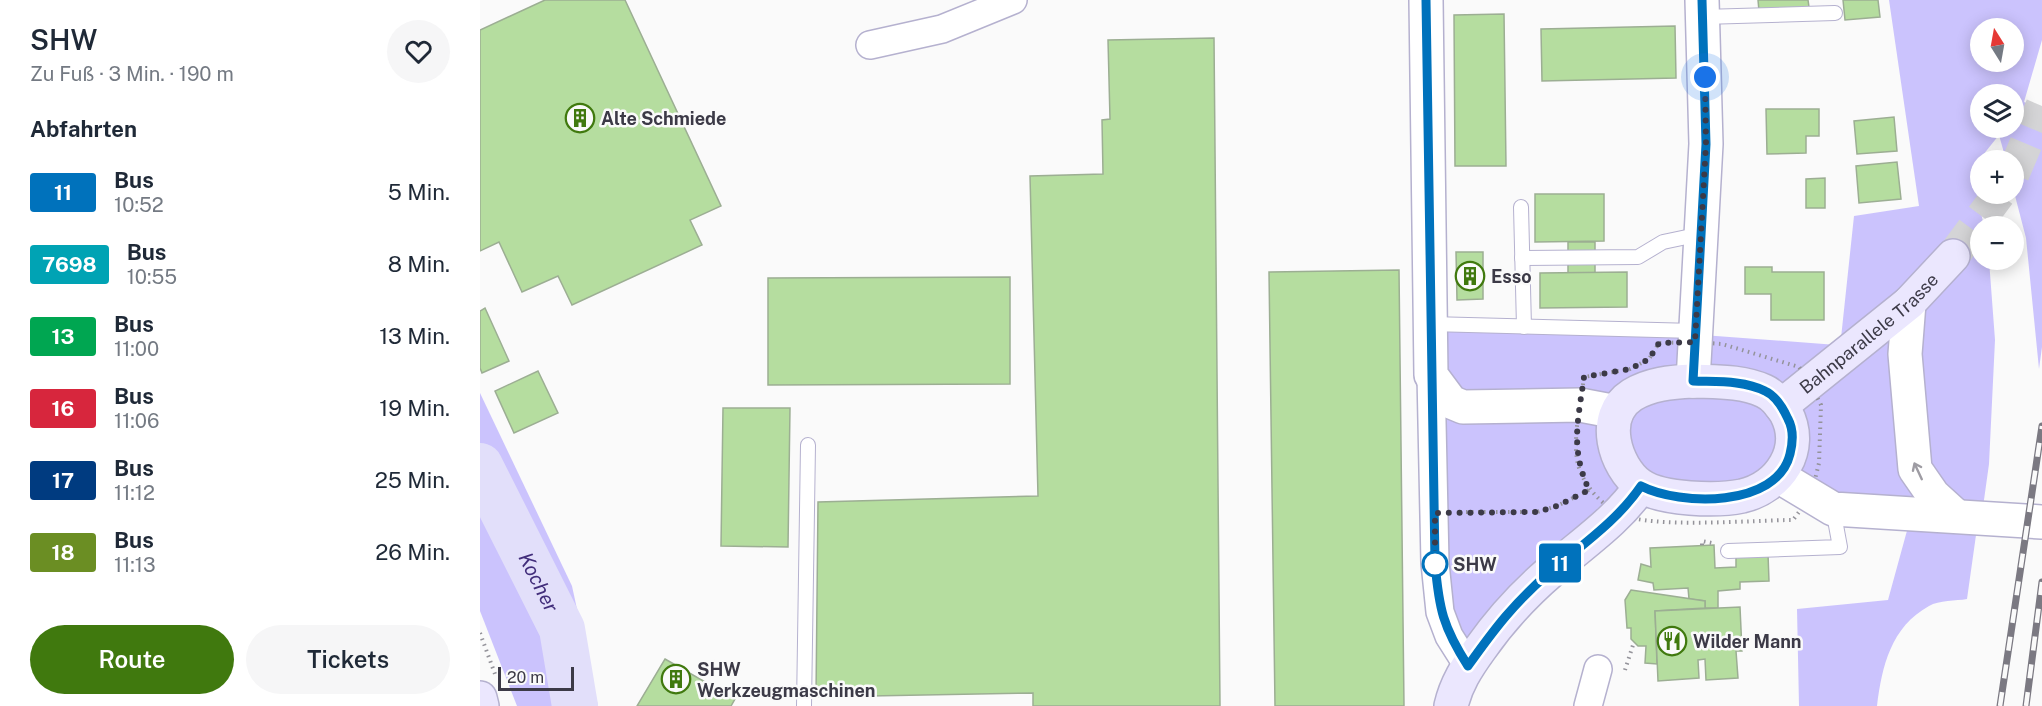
<!DOCTYPE html>
<html lang="de">
<meta charset="utf-8">
<style>
:root{--surface:#fff;--page:#f6f6f7;--text:#1f2937;--muted:#747a83;--accent:#40790e}
body{margin:0;font-family:"Public Sans",sans-serif;background:var(--page);color:var(--text);height:100vh;display:flex;flex-direction:column;font-size:22px;white-space:nowrap}
*{box-sizing:border-box;margin:0}
p{font-size:20px;color:var(--muted)}
.icon{flex:none;width:33px;height:33px;fill:none;stroke:currentColor;stroke-width:2;stroke-linecap:round;stroke-linejoin:round}
.map{position:relative;flex:1;overflow:hidden}
.panel{display:flex;flex-direction:column;background:var(--surface);width:480px}
.panel>*{flex:none}
.badge{padding:0 12px;border-radius:4px;font-size:21px;line-height:39px}
.needle{width:39px;rotate:349deg}
.tools{position:absolute;left:1490px;top:18px;display:grid;gap:12px}
.tools a{display:grid;place-items:center;width:54px;height:54px;border-radius:50%;background:var(--surface);box-shadow:0 3px 15px #0003;font-size:30px}
.scale{position:absolute;left:18px;bottom:15px;width:76px;box-sizing:border-box;padding-left:6px;border:3px solid #3c3a47;border-top:0;font-size:16px;line-height:21px;white-space:nowrap;color:#3c3a47;-webkit-text-stroke:4px #fafafa;paint-order:stroke}
.you{position:absolute;width:30px;height:30px;margin:-15px;border:4px solid #fff;border-radius:50%;background:#1a73e8;box-shadow:0 0 0 9px #1a73e833}
.map>.badge{position:absolute;translate:-50% -50%;box-shadow:0 0 0 3px #fff}
h2{padding:0 30px;font-size:22px;line-height:54px}
.round{display:grid;place-items:center;flex:none;width:63px;height:63px;border-radius:32px;background:var(--page)}
.summary{display:flex;align-items:center;justify-content:space-between;height:102px;padding:0 30px}
h1{font-size:28px;font-weight:600;line-height:45px}
.action{display:flex;gap:12px;margin-top:auto;padding:12px 30px}
.action a{flex:1;height:69px;border-radius:36px;background:var(--accent);color:#fff;font-size:24px;font-weight:600;line-height:69px;text-align:center}
.action a+a{background:var(--page);color:var(--text)}
ul{padding:0;list-style:none}
li{display:flex;align-items:center;gap:18px;height:72px;padding:0 30px}
li div{flex:1}
li b{display:block;font-size:22px}
li em{font-style:normal}
li .badge{min-width:66px;font-weight:700;text-align:center}
main{display:flex;flex:1;min-height:0}
.map>svg:first-child{display:block}
.green{fill:#cbc3fd;fill-rule:evenodd}
.lines{fill:none;stroke-linecap:round;stroke-linejoin:round}
.river{stroke:#e2dffa;stroke-width:46}
.building{fill:#b5dd9f;stroke:#9cae93;stroke-width:1.5}
.secondary-tunnel{stroke:#d4d4d6;stroke-width:33;stroke-dasharray:33 16;stroke-linecap:butt}
.service-casing{stroke:#b5b1cf;stroke-width:16}
.minor-casing{stroke:#b5b1cf;stroke-width:30}
.tertiary-casing{stroke:#b5b1cf;stroke-width:36}
.secondary-casing{stroke:#b5b1cf;stroke-width:36}
.path{stroke:#94939a;stroke-width:4;stroke-dasharray:1.5 4.5;stroke-linecap:butt}
.service{stroke:#fff;stroke-width:14}
.minor{stroke:#fff;stroke-width:27}
.tertiary{stroke:#fff;stroke-width:33}
.secondary{stroke:#ebe7fe;stroke-width:33}
.rail-casing{stroke:#7b7982;stroke-width:7}
.rail{stroke:#fafafa;stroke-width:4.5;stroke-dasharray:14;stroke-linecap:butt}
.oneway{stroke:#9e9ca3}
.line-casing{stroke:#fff;stroke-width:14}
.line{stroke:#0072bc;stroke-width:9}
.walk{stroke:#3c3a47;stroke-width:6;stroke-dasharray:0 10.8}
.stop-dot{fill:#fff;stroke:#0072bc;stroke-width:3}
.labels{text-anchor:middle;dominant-baseline:central;stroke-width:5;stroke-linejoin:round;paint-order:stroke}
.poi-label{font-size:18px;font-weight:bold;fill:#3c3a47;stroke:#fafafa;text-anchor:start}
.street-label{font-size:18px;fill:#3c3a47;stroke:#fafafa}
.stop-label{font-size:18px;font-weight:bold;fill:#3c3a47;stroke:#fafafa;text-anchor:start}
.water-label{font-size:20px;font-style:italic;fill:#422e7b;stroke:#fafafa}
</style>
<main>
<section class="panel">
<div class="summary"><div><h1>SHW</h1><p>Zu Fuß · 3 Min. · 190 m</p></div><a class="round"><svg class="icon" aria-label="heart" viewBox="0 0 24 24"><path d="M12 20l-8-8c-3-5 5-10 8-4 3-6 11-1 8 4z"/></svg></a></div>
<h2>Abfahrten</h2>
<ul>
<li><span class="badge" style="background:#0072bc;color:#fff">11</span><div><b>Bus</b><p>10:52</p></div><em>5 Min.</em></li>
<li><span class="badge" style="background:#00a3b4;color:#fff">7698</span><div><b>Bus</b><p>10:55</p></div><em>8 Min.</em></li>
<li><span class="badge" style="background:#00a651;color:#fff">13</span><div><b>Bus</b><p>11:00</p></div><em>13 Min.</em></li>
<li><span class="badge" style="background:#d7263d;color:#fff">16</span><div><b>Bus</b><p>11:06</p></div><em>19 Min.</em></li>
<li><span class="badge" style="background:#003b80;color:#fff">17</span><div><b>Bus</b><p>11:12</p></div><em>25 Min.</em></li>
<li><span class="badge" style="background:#6b8e23;color:#fff">18</span><div><b>Bus</b><p>11:13</p></div><em>26 Min.</em></li>
</ul>
<div class="action"><a>Route</a><a>Tickets</a></div>
</section>
<div class="map">
<svg width="1562" height="706" viewBox="0 0 1562 706">
<rect width="100%" height="100%" fill="#fafafa"/>
<!-- green -->
<g class="green">
<path d="M1409 0H1562V40L1544 102 1562 109V347L1559 369 1546 238 1533 188V160H1526L1519 135 1491 170 1504 226H1500V260H1509L1515 340 1509 464 1503 507 1249 488 1171 486 988 656 973 633 954 328 1209 334 1357 345 1361 338 1374 216 1439 206ZM1500 28H1533V62H1500ZM1500 94H1533V128H1500Z"/>
<polygon points="0,393 92,586 118,706 37,706 0,611"/>
<path d="M1428 527 1497 528 1487 599C1476 601 1459 600 1449 606 1411 627 1402 666 1397 706H1319L1317 609 1408 600Z"/>
</g>
<g class="lines">
<!-- river -->
<path class="river" id="s1" d="M0 466 82 629 95 706"/>
</g>
<!-- building -->
<g class="building">
<polygon points="65,0 145,0 241,206 210,220 222,245 92,305 78,276 42,292 19,242 0,251 0,30"/>
<polygon points="1278,0 1328,0 1329,7 1279,11"/>
<polygon points="1363,0 1398,0 1400,17 1365,20"/>
<polygon points="1024,14 1026,166 975,166 974,15"/>
<polygon points="1195,26 1196,78 1062,81 1061,29"/>
<polygon points="734,38 740,706 553,706 553,693 336,697 338,502 558,496 550,176 623,174 622,120 630,119 628,40"/>
<polygon points="1286,109 1339,109 1339,136 1326,136 1326,153 1287,154"/>
<polygon points="1414,117 1417,151 1377,154 1374,121"/>
<polygon points="1417,162 1421,199 1379,203 1376,166"/>
<polygon points="1345,178 1345,208 1326,208 1326,179"/>
<polygon points="1055,194 1124,194 1124,241 1055,242"/>
<rect x="1088" y="242" width="27" height="31"/>
<polygon points="976,252 1003,252 1003,299 977,300"/>
<polygon points="1265,267 1292,267 1292,272 1344,272 1344,320 1291,320 1291,294 1265,294"/>
<polygon points="919,270 924,706 795,706 789,272"/>
<polygon points="1147,272 1147,307 1060,308 1060,273"/>
<polygon points="530,277 530,384 288,385 288,278"/>
<polygon points="5,308 29,361 2,373 0,368 0,311"/>
<polygon points="58,371 78,413 34,433 15,391"/>
<polygon points="243,408 310,408 308,547 241,546"/>
<polygon points="1234,545 1235,568 1256,567 1256,555 1288,554 1289,581 1260,582 1260,589 1238,591 1238,608 1225,608 1225,601 1209,599 1208,588 1174,590 1173,583 1158,580 1161,564 1171,567 1170,548"/>
<polygon points="1151,590 1225,601 1225,608 1175,611 1177,664 1165,663 1166,646 1158,646 1151,639 1151,628 1147,628 1145,600"/>
<polygon points="1260,607 1262,651 1256,651 1258,678 1226,680 1225,659 1218,660 1219,678 1178,681 1175,611"/>
<polygon points="185,659 255,699 251,706 157,706"/>
</g>
<g class="lines">
<!-- secondary-tunnel -->
<g class="secondary-tunnel">
<polyline points="1533,174 1562,106"/>
<polyline points="1473,256 1519,194"/>
</g>
<!-- service casing -->
<g class="service-casing">
<g id="service">
<polyline points="1223,17 1355,13"/>
<polyline points="1041,207 1044,327"/>
<polyline points="1042,258 1158,257 1183,242 1221,234"/>
<polyline points="950,324 1215,331"/>
<polyline points="1248,551 1360,547 1353,509"/>
<polyline points="324,706 328,445"/>
</g>
</g>
<!-- minor casing -->
<g class="minor-casing">
<g id="minor">
<polyline points="390,45 462,29 533,0"/>
<polyline points="951,375 955,563 960,612 969,636 988,666"/>
<polyline points="1108,706 1118,669"/>
</g>
</g>
<!-- tertiary casing -->
<g class="tertiary-casing">
<g id="tertiary">
<polyline points="946,0 951,375 971,402 983,407 1100,405 1137,412"/>
<polyline points="1429,303 1425,354 1435,469 1453,495 1475,515"/>
<polyline points="1213,381 1226,144 1222,0"/>
<polyline points="1298,476 1353,509 1562,522"/>
</g>
</g>
<!-- secondary casing -->
<g class="secondary-casing">
<g id="secondary">
<path d="M1213 381C1237 382 1262 381 1284 391 1293 395 1301 405 1306 413 1325 449 1300 487 1262 496 1238 501 1181 500 1160 485 1135 467 1119 416 1152 395 1170 384 1191 382 1213 381Z"/>
<path id="s2" d="M1301 406 1429 303 1473 256"/>
<polyline points="0,698 2,706"/>
<path d="M971 706C976 684 987 667 1000 649 1021 619 1043 595 1071 571 1103 543 1137 521 1161 486"/>
</g>
</g>
<!-- path -->
<g class="path">
<path d="M1215 342 1242 344 1319 367 1330 383 1341 405 1339 463 1331 496 1313 520C1275 520 1170 529 1140 514 1121 504 1106 488 1099 468 1091 443 1101 402 1104 377L1150 369 1169 359 1179 343Z"/>
<polyline points="980,512 1057,512 1077,506 1109,490"/>
<polyline points="1222,545 1222,541 1232,543"/>
<polyline points="0,633 15,674"/>
<polyline points="1145,670 1154,642"/>
</g>
<!-- service -->
<use href="#service" class="service"/>
<!-- minor -->
<use href="#minor" class="minor"/>
<!-- tertiary -->
<use href="#tertiary" class="tertiary"/>
<!-- secondary -->
<use href="#secondary" class="secondary"/>
<!-- rail casing -->
<g class="rail-casing">
<g id="rail">
<polyline points="1520,706 1562,426"/>
<polyline points="1546,706 1562,582"/>
</g>
</g>
<!-- rail -->
<use href="#rail" class="rail"/>
</g>
<!-- one-way arrows -->
<defs><path id="oneway-shaft" d="M-6 0H5M1.5-3L5.5 0L1.5 3" fill="none" stroke-width="1.6" stroke-linecap="round" stroke-linejoin="round" transform="scale(1.5)"/></defs>
<use class="oneway" href="#oneway-shaft" transform="translate(1438 471) rotate(-115)"/>
<g class="lines">
<!-- line casing -->
<g class="line-casing">
<path id="line" d="M946 0 955 563C959 609 963 627 988 666 1015 628 1035 602 1070 572 1103 544 1137 521 1161 486 1200 506 1297 508 1310 454 1313 442 1314 430 1308 419 1303 408 1296 396 1285 391 1263 380 1236 382 1213 381L1226 144 1222 0"/>
</g>
<!-- line -->
<use href="#line" class="line"/>
<!-- walk -->
<path class="walk" d="M955 564V513L1057 512 1077 506 1109 490C1090 448 1098 421 1104 377L1150 369 1169 359 1179 343 1215 342 1226 144 1225 77"/>
</g>
<!-- icons -->
<defs>
<g id="building-ring" transform="scale(1.5)"><circle r="9.5" fill="#fafafa" stroke="#40790e" stroke-width="1.5"/><path d="M-4-6H4V6H1V3H-1V6H-4ZM-2.5-4.3h1.7v1.8h-1.7ZM.8-4.3h1.7v1.8H.8ZM-2.5-1h1.7V.8h-1.7ZM.8-1h1.7V.8H.8Z" fill="#40790e"/></g>
<g id="restaurant-ring" transform="scale(1.5)"><circle r="9.5" fill="#fafafa" stroke="#40790e" stroke-width="1.5"/><path d="M-5-6h1v4h1v-4h1v4h1v-4h1v5L-1.5 .5V6h-2V.5L-5-1ZM5-6V6H3V1.5H1.5Q1.5-4 5-6Z" fill="#40790e"/></g>
</defs>
<g fill-rule="evenodd">
<use href="#building-ring" x="100" y="118"/>
<use href="#building-ring" x="990" y="276"/>
<use href="#restaurant-ring" x="1192" y="641"/>
<use href="#building-ring" x="196" y="679"/>
</g>
<!-- markers -->
<circle class="stop-dot" cx="955" cy="564" r="12"/>
<g class="labels">
<!-- poi labels -->
<g class="poi-label">
<text x="121" y="118">Alte Schmiede</text>
<text x="1011" y="276">Esso</text>
<text x="1213" y="641">Wilder Mann</text>
<text x="217" y="669">SHW<tspan x="217" dy="21">Werkzeugmaschinen</tspan></text>
</g>
<!-- street labels -->
<g class="street-label">
<text stroke="none"><textPath href="#s2" startOffset="114">Bahnparallele Trasse</textPath></text>
</g>
<!-- stop labels -->
<g class="stop-label">
<text x="973" y="564">SHW</text>
</g>
<!-- water labels -->
<g class="water-label">
<text stroke="none"><textPath href="#s1" startOffset="130">Kocher</textPath></text>
</g>
</g>
</svg>
<div class="tools">
<a><svg class="needle" viewBox="-14 -14 28 28"><path d="M0-13l5 13h-10z" fill="#e53935"/><path d="M0 13l5-13h-10z" fill="#747a83"/></svg></a>
<a><svg class="icon" aria-label="layers" viewBox="0 0 24 24"><path d="M12 4l9 5-9 5-9-5zM3 14l9 5 9-5"/></svg></a>
<a>+</a>
<a>−</a>
</div>
<div class="scale">20 m</div>
<div class="you" style="left:1225px;top:77px"></div>
<b class="badge" style="left:1080px;top:563px;background:#0072bc;color:#fff">11</b>
</div>
</main>
